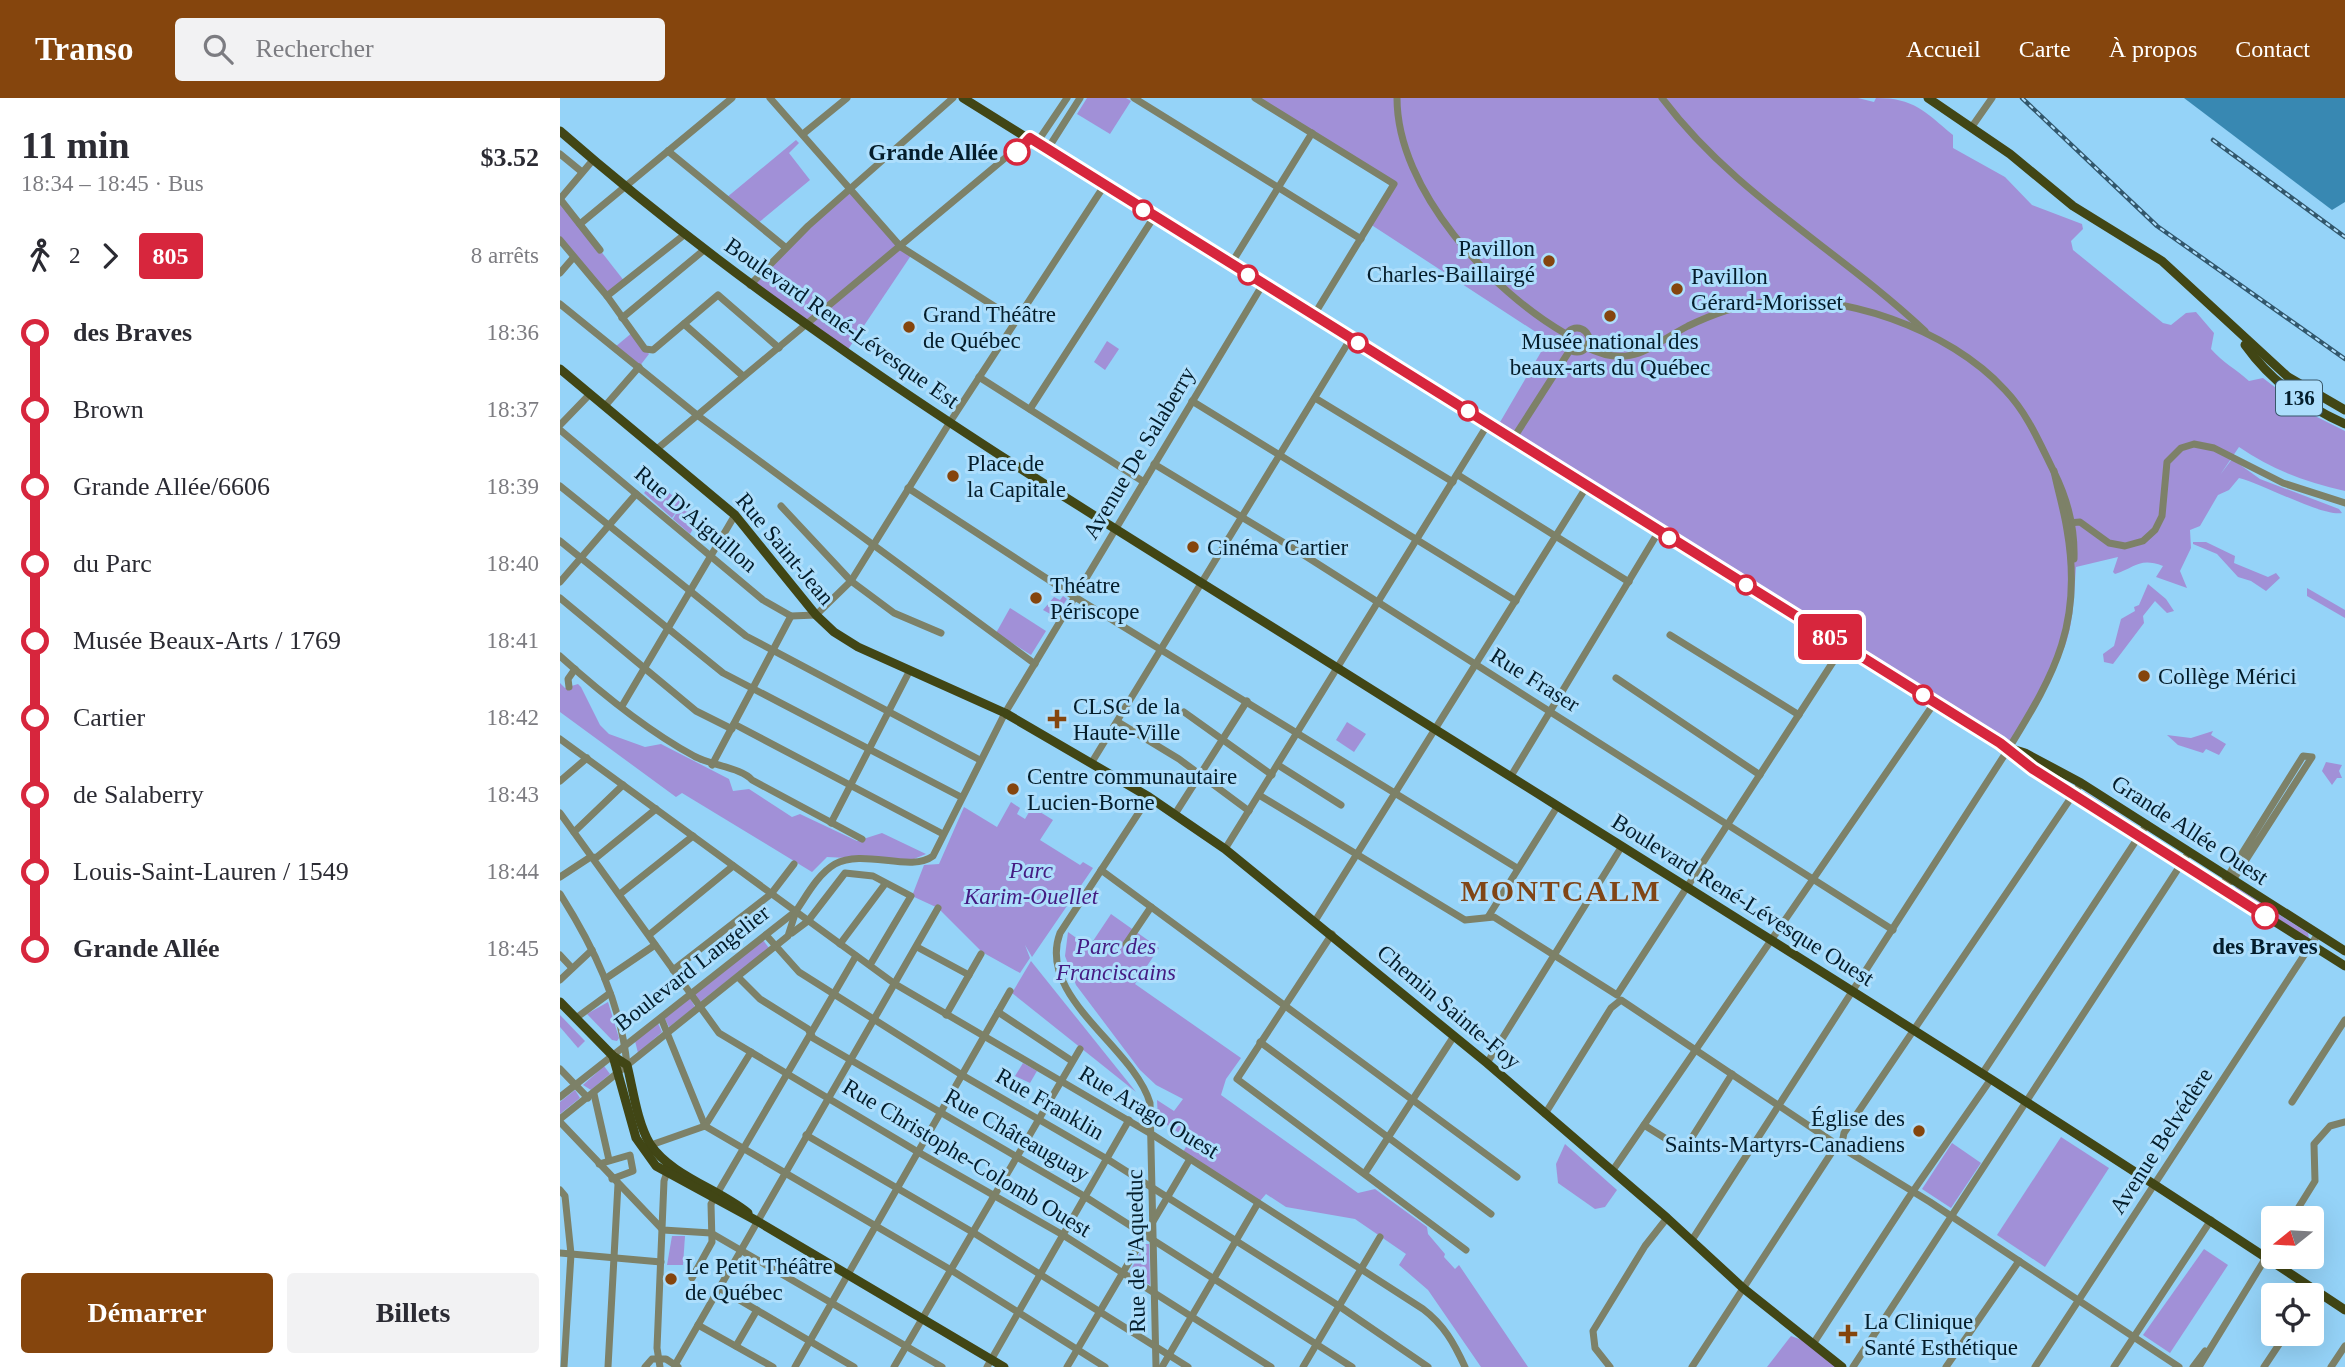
<!DOCTYPE html>
<html lang="fr">
<meta charset="utf-8">
<style>
:root{--surface:#fff;--page:#f2f2f3;--text:#2b2b33;--muted:#7c7c81;--accent:#85450d}
body{margin:0;font-family:"Times New Roman",serif;background:var(--page);color:var(--text);height:100vh;display:flex;flex-direction:column;font-size:26px;white-space:nowrap}
*{box-sizing:border-box;margin:0}
p{font-size:23px;color:var(--muted)}
.icon{flex:none;width:38px;height:38px;fill:none;stroke:currentColor;stroke-width:2;stroke-linecap:round;stroke-linejoin:round}
.map{position:relative;flex:1;overflow:hidden}
.details{display:flex;flex-direction:column;background:var(--surface);width:560px}
.details>*{flex:none}
.badge{padding:0 14px;border-radius:5px;font-size:24px;line-height:46px}
.needle{width:46px;rotate:252deg}
.tools{position:absolute;left:1701px;top:1108px;display:grid;gap:14px}
.tools a{display:grid;place-items:center;width:63px;height:63px;border-radius:7px;background:var(--surface);box-shadow:0 7px 28px #0002;font-size:35px}
.map>.badge{position:absolute;translate:-50% -50%;box-shadow:0 0 0 4px #fff}
.legs{display:flex;align-items:center;gap:10px;height:77px;padding:0 21px;font-size:23px}
.legs p{margin-inline-start:auto}
.summary{display:flex;align-items:center;justify-content:space-between;height:119px;padding:0 21px}
h1{font-size:38px;font-weight:600;line-height:52px}
.button{display:flex;gap:14px;margin-top:auto;padding:14px 21px}
.button a{flex:1;height:80px;border-radius:7px;background:var(--accent);color:#fff;font-size:28px;font-weight:600;line-height:80px;text-align:center}
.button a+a{background:var(--page);color:var(--text)}
ul{padding:0 21px;list-style:none}
li{display:flex;align-items:center;gap:24px;height:77px;font-size:26px}
li i{display:grid;place-items:center;width:10px;height:100%;margin:0 9px;background:currentColor}
li i::after{content:'';width:18px;height:18px;margin:-9px;border:5px solid;border-radius:50%;background:var(--surface)}
li p{margin-inline-start:auto}
li:first-child i{background:linear-gradient(#0000 50%,currentColor 0)}
li:last-child i{background:linear-gradient(currentColor 50%,#0000 0)}
header{display:flex;align-items:center;gap:42px;box-sizing:border-box;height:98px;padding:0 35px;background:var(--accent);color:#fff}
header strong{font-size:33px}
nav{display:flex;gap:38px;margin-inline-start:auto;font-size:24px}
.search{width:490px;height:63px;background:var(--page);display:flex;align-items:center;gap:18px;box-sizing:border-box;padding:0 24px;border-radius:7px;color:var(--muted);font-size:26px}
main{display:flex;flex:1;min-height:0}
.map>svg:first-child{display:block}
.green{fill:#a190d7}
.water{fill:#3888b2}
.lines{fill:none;stroke-linecap:round;stroke-linejoin:round}
.minor{stroke:#7d8168;stroke-width:7}
.major{stroke:#414615;stroke-width:9}
.rail-casing{stroke:#32576c;stroke-width:4.5}
.rail{stroke:#addefc;stroke-width:2;stroke-dasharray:5;stroke-linecap:butt}
.line-1-casing{stroke:#fff;stroke-width:16}
.line-1{stroke:#d7263d;stroke-width:10}
.stop-1-dot{fill:#fff;stroke:#d7263d;stroke-width:3.5}
.poi-dot{fill:#85450d;stroke:#addefc;stroke-width:2.5}
.labels{text-anchor:middle;dominant-baseline:central;stroke-width:6;stroke-linejoin:round;paint-order:stroke}
.shield{fill:#addefc;stroke:#37576a;stroke-width:2}
.shield-label{font-size:21px;font-weight:bold;fill:#041d2b}
.stop-label{font-size:23px;font-weight:bold;fill:#041d2b;stroke:#addefc;text-anchor:end}
.poi-label{font-size:23px;fill:#041d2b;stroke:#addefc;text-anchor:start}
.street-label{font-size:23px;fill:#041d2b;stroke:#addefc}
.park-label{font-size:23px;font-style:italic;fill:#441b82;stroke:#addefc}
.district-label{font-size:30px;font-weight:bold;letter-spacing:2px;fill:#804516;stroke:#addefc}
</style>
<header>
<strong>Transo</strong>
<div class="search"><svg class="icon" aria-label="search" viewBox="0 0 24 24"><circle cx="10" cy="10" r="6"/><path d="M15 15l6 6"/></svg>Rechercher</div>
<nav><a>Accueil</a><a>Carte</a><a>À propos</a><a>Contact</a></nav>
</header>
<main>
<section class="details">
<div class="summary"><div><h1>11 min</h1><p>18:34 – 18:45 · Bus</p></div><b>$3.52</b></div>
<div class="legs"><svg class="icon" aria-label="walk" viewBox="0 0 24 24"><circle cx="13" cy="4" r="2"/><path d="M13 8l-2 6 4 7M11 14l-3 7M7 12l3-4h3l4 4"/></svg>2<svg class="icon" aria-label="forward" viewBox="0 0 24 24"><path d="M9 5l7 7-7 7"/></svg><b class="badge" style="background:#d7263d;color:#fff">805</b><p>8 arrêts</p></div>
<ul>
<li><i style="color:#d7263d"></i><b>des Braves</b><p>18:36</p></li>
<li><i style="color:#d7263d"></i><span>Brown</span><p>18:37</p></li>
<li><i style="color:#d7263d"></i><span>Grande Allée/6606</span><p>18:39</p></li>
<li><i style="color:#d7263d"></i><span>du Parc</span><p>18:40</p></li>
<li><i style="color:#d7263d"></i><span>Musée Beaux-Arts / 1769</span><p>18:41</p></li>
<li><i style="color:#d7263d"></i><span>Cartier</span><p>18:42</p></li>
<li><i style="color:#d7263d"></i><span>de Salaberry</span><p>18:43</p></li>
<li><i style="color:#d7263d"></i><span>Louis-Saint-Lauren / 1549</span><p>18:44</p></li>
<li><i style="color:#d7263d"></i><b>Grande Allée</b><p>18:45</p></li>
</ul>
<div class="button"><a>Démarrer</a><a>Billets</a></div>
</section>
<div class="map">
<svg width="1785" height="1269" viewBox="0 0 1785 1269">
<rect width="100%" height="100%" fill="#95d3f8"/>
<!-- green -->
<g class="green">
<polygon points="527,0 566,0 571,3 550,36 517,16"/>
<path d="M698 0H1298L1314 4 1316 0C1354 0 1364 13 1393 37V50L1445 79 1472 107 1522 126 1523 131 1511 143 1513 152 1603 225 1611 227 1626 215 1636 214 1654 235 1651 251C1662 264 1676 271 1689 283L1703 280 1747 314 1785 333V393C1746 384 1712 372 1679 349L1660 377 1672 361 1700 381 1779 411 1782 415C1763 419 1703 386 1679 380L1669 392 1658 397 1640 428 1630 432 1631 450 1620 473 1627 490 1596 479 1603 468C1579 459 1575 470 1555 476L1553 474 1558 459 1516 469C1514 494 1514 521 1506 545 1492 583 1467 617 1446 651L936 331 988 242 810 126 834 87Z"/>
<polygon points="236,42 239,45 229,55 250,82 197,126 166,100"/>
<polygon points="289,90 352,156 285,256 190,187"/>
<polygon points="0,101 65,184 47,198 0,142"/>
<polygon points="73,234 89,256 79,269 55,249"/>
<polygon points="547,243 559,251 545,272 534,264"/>
<polygon points="94,383 140,419 130,436 113,421 121,407 112,420 84,395"/>
<polygon points="1633,444 1646,444 1675,458 1674,465 1708,479 1716,475 1720,480 1706,493 1691,483 1678,479 1657,456 1633,446"/>
<polygon points="1588,486 1606,501 1614,513 1607,515 1595,503 1583,518 1584,525 1553,566 1544,564 1543,556 1554,548 1561,521 1575,513 1574,509 1579,507"/>
<polygon points="1747,490 1785,512 1785,520 1747,498"/>
<polygon points="503,498 507,501 492,524 494,518 483,512 494,499 500,502"/>
<polygon points="450,510 486,533 471,557 436,535"/>
<polygon points="0,585 5,590 18,586 21,589 40,627 49,636 85,649 101,646 169,681 173,693 189,691 232,719 240,716 297,743 322,735 366,756 349,763 267,759 252,774 122,695 116,699 0,614"/>
<polygon points="787,624 806,636 794,654 776,642"/>
<polygon points="1653,633 1651,637 1666,646 1659,657 1646,651 1643,655 1618,647 1607,637 1631,640"/>
<polygon points="1766,664 1782,667 1779,673 1782,680 1777,680 1772,687 1762,673"/>
<polygon points="1525,694 1573,725 1574,730 1521,697"/>
<polygon points="451,704 460,710 457,716 465,721 472,709 493,722 480,742 520,767 523,764 533,770 472,859 465,847 470,860 460,875 422,854 378,810 352,798 364,767 379,766 404,709 437,729"/>
<polygon points="1676,789 1748,835 1749,840 1671,793"/>
<polygon points="551,816 599,850 575,886 681,960 666,981 661,997 798,1095 815,1091 867,1129 868,1136 885,1156 884,1159 895,1171 899,1167 968,1269 921,1269 868,1192 839,1167 846,1156 795,1121 726,1109 706,1096 700,1103 623,1054 630,1042 598,1021 597,1002 614,1013 623,1001 596,987 580,972 516,887 505,858 508,834 529,849"/>
<polygon points="203,842 209,850 140,904 134,896"/>
<polygon points="471,863 576,994 452,895"/>
<polygon points="130,900 135,909 109,929 104,919"/>
<polygon points="48,904 59,940 57,943 52,942 27,916"/>
<polygon points="0,917 25,943 18,950 0,929"/>
<polygon points="98,925 102,934 78,955 75,943"/>
<polygon points="463,965 477,973 470,985 455,978"/>
<polygon points="44,968 50,976 31,992 23,987"/>
<polygon points="15,992 20,1000 0,1016 0,1004"/>
<polygon points="1501,1039 1549,1070 1485,1169 1437,1137"/>
<polygon points="1392,1045 1421,1065 1391,1110 1362,1091"/>
<polygon points="1005,1046 1057,1092 1045,1109 1035,1111 998,1085 996,1066"/>
<polygon points="112,1138 125,1138 123,1167 107,1167"/>
<polygon points="585,1146 589,1146 590,1187 569,1175"/>
<polygon points="1644,1151 1668,1167 1610,1255 1583,1237"/>
<polygon points="1231,1238 1253,1246 1282,1269 1207,1269"/>
</g>
<!-- water -->
<polygon class="water" points="1624,0 1785,0 1785,104 1772,112"/>
<g class="lines">
<!-- minor -->
<g class="minor">
<polyline points="210,0 341,149 456,222"/>
<polyline points="574,0 801,141"/>
<polyline points="695,0 834,86 754,217"/>
<path d="M837 0C837 92 931 193 1006 236"/>
<path d="M1102 0C1174 96 1279 152 1365 233"/>
<polyline points="1411,30 1432,0"/>
<polyline points="243,36 287,0"/>
<polyline points="476,46 507,0"/>
<polyline points="487,52 520,0"/>
<polyline points="108,53 225,149"/>
<polyline points="0,56 22,74"/>
<polyline points="0,101 40,152"/>
<polyline points="0,101 33,62"/>
<polyline points="20,126 172,0"/>
<polyline points="0,142 47,198 85,251 93,252 158,197 219,250"/>
<polyline points="671,166 752,35"/>
<polyline points="0,175 13,160"/>
<polyline points="190,187 248,128 393,0"/>
<polyline points="47,198 124,137"/>
<polyline points="0,206 137,317 475,566"/>
<polyline points="62,220 144,152"/>
<polyline points="124,226 183,278"/>
<circle cx="1017" cy="242" r="12"/>
<path d="M1026 249C1072 272 1089 248 1128 228 1149 218 1175 208 1198 205 1280 192 1389 231 1445 292 1468 316 1480 346 1494 374 1508 402 1515 430 1514 461"/>
<polyline points="419,279 584,384"/>
<polyline points="755,300 893,384"/>
<polyline points="632,303 956,503"/>
<polyline points="45,308 79,269"/>
<polyline points="470,311 594,119"/>
<polyline points="0,327 30,296"/>
<polyline points="0,332 203,502 231,518 256,517 291,483 390,324 544,88"/>
<polyline points="953,341 1010,252"/>
<polyline points="97,351 469,40"/>
<polyline points="594,366 736,452 1333,832"/>
<polyline points="898,377 1069,484"/>
<polyline points="0,388 186,538 420,662"/>
<polyline points="348,390 515,499 957,770"/>
<polyline points="221,408 291,483 334,515 381,535"/>
<polyline points="1508,425 1520,424 1549,445 1565,448 1583,443 1595,432 1602,418 1607,364 1621,350 1634,346 1654,350 1723,385 1785,405"/>
<polyline points="0,443 163,575 401,699"/>
<polyline points="0,484 76,396"/>
<polyline points="0,500 136,613 172,631"/>
<polyline points="1110,537 1239,617"/>
<path d="M0 558C41 595 86 632 134 658 149 667 183 670 192 682L302 741"/>
<polyline points="1056,580 1200,677"/>
<polyline points="9,589 8,581 15,571"/>
<polyline points="62,608 175,417"/>
<polyline points="624,614 712,677"/>
<polyline points="558,624 619,661 689,713"/>
<polyline points="174,626 383,736"/>
<path d="M0 641 335 886 593 1037 863 1211C884 1227 894 1245 905 1269"/>
<polygon points="1743,658 1752,659 1673,782 1661,789"/>
<polyline points="532,664 791,240"/>
<polyline points="152,667 231,518"/>
<polyline points="718,667 781,707"/>
<polyline points="951,678 1099,433"/>
<polyline points="0,683 27,660"/>
<polyline points="1521,685 1284,1035 1282,1045 1287,1053 1370,1104 1619,1269"/>
<polyline points="699,697 905,822 934,819 1057,897 1284,547"/>
<path d="M589 699 500 835C476 899 574 949 590 1005L596 1269"/>
<polyline points="0,715 159,935 358,1054 503,1137 711,1269"/>
<polyline points="615,716 687,603"/>
<polyline points="271,725 350,572"/>
<polyline points="14,734 63,687"/>
<polyline points="665,751 928,326"/>
<polyline points="541,772 957,1079"/>
<polyline points="0,779 29,760 37,759 96,711"/>
<path d="M0 796C33 848 61 905 67 967"/>
<polyline points="60,796 133,738"/>
<polyline points="928,819 997,709"/>
<polyline points="755,823 1027,388"/>
<polyline points="232,835 248,823 285,775 313,778 351,798 310,867"/>
<polyline points="772,836 677,981 906,1152"/>
<polyline points="89,837 173,768"/>
<polyline points="206,837 239,874 402,977 547,1061 779,1208 868,1269"/>
<polyline points="280,846 325,786"/>
<polyline points="566,846 591,809"/>
<polyline points="357,849 409,877"/>
<polyline points="0,857 12,870"/>
<polyline points="113,872 211,796 234,766"/>
<polyline points="178,879 200,901 248,931 253,940 524,1098 792,1269"/>
<polyline points="45,881 95,847"/>
<polyline points="0,882 32,852"/>
<polyline points="438,914 512,963"/>
<polyline points="386,917 421,856"/>
<polyline points="16,920 50,895"/>
<polyline points="101,920 145,1028"/>
<polyline points="700,944 931,1116"/>
<polyline points="927,965 1062,748"/>
<polyline points="0,971 28,1000"/>
<polyline points="1422,976 1587,726"/>
<polyline points="34,996 49,1062"/>
<path d="M0 999 236 813C247 797 258 776 275 766 303 750 351 775 373 758L445 615 703 186"/>
<polyline points="1732,1004 1785,922"/>
<polyline points="985,1016 1051,910 1061,902 1273,1044 1272,1054 1132,1269"/>
<polyline points="0,1021 228,838 236,813"/>
<polyline points="0,1024 103,1132 151,1135 382,1269"/>
<polyline points="1084,1027 1124,1052 1172,976"/>
<polyline points="145,1028 191,954"/>
<polyline points="246,1037 414,1135 628,1269"/>
<polyline points="91,1047 145,1028 391,1172 545,1269"/>
<polyline points="39,1066 70,1057 73,1073 52,1081"/>
<polyline points="1053,1072 1375,604"/>
<polyline points="805,1075 894,938"/>
<polyline points="0,1092 5,1098 11,1156 4,1269"/>
<polyline points="1732,1120 1755,1083 1754,1046 1770,1028 1785,1024"/>
<path d="M1132 1142 1449 650C1496 574 1523 524 1507 432 1504 412 1498 393 1494 373"/>
<polyline points="0,1155 101,1164"/>
<polyline points="132,1180 152,1144 151,1106 296,858"/>
<polyline points="159,1190 294,1269"/>
<polyline points="138,1227 213,1269"/>
<polyline points="1253,1246 1349,1099 1431,981"/>
<polyline points="176,1248 197,1212"/>
<polyline points="115,1267 378,810"/>
<polyline points="48,1269 58,1086"/>
<polyline points="85,1269 92,1261 106,1261 118,1269"/>
<polyline points="100,1269 97,1250 104,1083 108,1071"/>
<polyline points="235,1269 450,893"/>
<polyline points="334,1269 520,951"/>
<polyline points="427,1269 569,1022"/>
<polyline points="507,1269 630,1061"/>
<polyline points="602,1269 698,1105"/>
<polyline points="743,1269 820,1139"/>
<polyline points="1050,1269 1035,1250 1033,1233 1085,1148 1107,1120"/>
<polyline points="1293,1269 1629,754"/>
<polyline points="1386,1269 1459,1163"/>
<polyline points="1475,1269 1758,836"/>
<polyline points="1554,1269 1651,1122"/>
<polyline points="1633,1269 1645,1253"/>
<polyline points="1639,1269 1713,1148"/>
<polyline points="1704,1269 1726,1236"/>
<polyline points="1771,1269 1785,1248"/>
</g>
<!-- major -->
<g class="major">
<polyline points="403,0 1449,650 1465,655 1521,685 1785,853"/>
<polyline points="1368,0 1450,56 1513,108 1602,163 1728,279 1785,312"/>
<path d="M0 33C233 237 499 395 760 559 1103 775 1448 987 1785 1212"/>
<path d="M1685 247C1710 282 1745 308 1785 326"/>
<polyline points="0,271 175,417 256,517 274,534 298,549 445,615 589,699 665,751 927,965 1107,1120 1183,1190 1282,1269"/>
<polyline points="1450,652 1473,671 1785,868"/>
<path d="M0 904 53 958 67 967C73 991 77 1024 90 1046 111 1078 159 1091 188 1115"/>
<polyline points="53,958 76,1040 96,1068 197,1123 444,1269"/>
</g>
<!-- rail casing -->
<g class="rail-casing">
<g id="rail">
<polyline points="1462,0 1597,128 1785,261"/>
<polyline points="1653,42 1785,139"/>
</g>
</g>
<!-- rail -->
<use href="#rail" class="rail"/>
</g>
<g class="lines">
<!-- line-1 casing -->
<g class="line-1-casing">
<polyline id="line-1" points="457,54 470,40 1440,645 1473,671 1705,818"/>
</g>
<!-- line-1 -->
<use href="#line-1" class="line-1"/>
</g>
<!-- markers -->
<g class="stop-1-dot">
<circle cx="457" cy="54" r="12"/>
<circle cx="583" cy="112" r="9"/>
<circle cx="688" cy="177" r="9"/>
<circle cx="798" cy="245" r="9"/>
<circle cx="908" cy="313" r="9"/>
<circle cx="1109" cy="440" r="9"/>
<circle cx="1186" cy="487" r="9"/>
<circle cx="1363" cy="597" r="9"/>
<circle cx="1705" cy="818" r="12"/>
</g>
<g class="poi-dot">
<circle cx="989" cy="163" r="7"/>
<circle cx="1117" cy="191" r="7"/>
<circle cx="1050" cy="218" r="7"/>
<circle cx="349" cy="229" r="7"/>
<circle cx="393" cy="378" r="7"/>
<circle cx="633" cy="449" r="7"/>
<circle cx="476" cy="500" r="7"/>
<circle cx="1584" cy="578" r="7"/>
<path d="M493.5 610.5h7v7h7v7h-7v7h-7v-7h-7v-7h7z"/>
<circle cx="453" cy="691" r="7"/>
<circle cx="1359" cy="1033" r="7"/>
<circle cx="111" cy="1181" r="7"/>
<path d="M1284.5 1225.5h7v7h7v7h-7v7h-7v-7h-7v-7h7z"/>
</g>
<g class="labels">
<!-- shield labels -->
<rect class="shield" x="1716" y="282.5" width="46" height="35" rx="5"/>
<g class="shield-label">
<text x="1739" y="300">136</text>
</g>
<!-- stop labels -->
<g class="stop-label">
<text x="438" y="54">Grande Allée</text>
<text x="1705" y="848" text-anchor="middle">des Braves</text>
</g>
<!-- poi labels -->
<g class="poi-label">
<text x="975" y="150" text-anchor="end">Pavillon<tspan x="975" dy="26">Charles-Baillairgé</tspan></text>
<text x="1131" y="178">Pavillon<tspan x="1131" dy="26">Gérard-Morisset</tspan></text>
<text x="363" y="216">Grand Théâtre<tspan x="363" dy="26">de Québec</tspan></text>
<text x="1050" y="243" text-anchor="middle">Musée national des<tspan x="1050" dy="26">beaux-arts du Québec</tspan></text>
<text x="407" y="365">Place de<tspan x="407" dy="26">la Capitale</tspan></text>
<text x="647" y="449">Cinéma Cartier</text>
<text x="490" y="487">Théatre<tspan x="490" dy="26">Périscope</tspan></text>
<text x="1598" y="578">Collège Mérici</text>
<text x="513" y="608">CLSC de la<tspan x="513" dy="26">Haute-Ville</tspan></text>
<text x="467" y="678">Centre communautaire<tspan x="467" dy="26">Lucien-Borne</tspan></text>
<text x="1345" y="1020" text-anchor="end">Église des<tspan x="1345" dy="26">Saints-Martyrs-Canadiens</tspan></text>
<text x="125" y="1168">Le Petit Théâtre<tspan x="125" dy="26">de Québec</tspan></text>
<text x="1304" y="1223">La Clinique<tspan x="1304" dy="26">Santé Esthétique</tspan></text>
</g>
<!-- street labels -->
<g class="street-label">
<text transform="translate(282 225) rotate(35)">Boulevard René-Lévesque Est</text>
<text transform="translate(579 355) rotate(-59)">Avenue De Salaberry</text>
<text transform="translate(136 421) rotate(40)">Rue D'Aiguillon</text>
<text transform="translate(225 451) rotate(50)">Rue Saint-Jean</text>
<text transform="translate(975 582) rotate(32)">Rue Fraser</text>
<text transform="translate(1630 732) rotate(33)">Grande Allée Ouest</text>
<text transform="translate(1183 802) rotate(32)">Boulevard René-Lévesque Ouest</text>
<text transform="translate(132 870) rotate(-38)">Boulevard Langelier</text>
<text transform="translate(889 909) rotate(40)">Chemin Sainte-Foy</text>
<text transform="translate(490 1006) rotate(30)">Rue Franklin</text>
<text transform="translate(589 1014) rotate(31)">Rue Arago Ouest</text>
<text transform="translate(457 1037) rotate(30)">Rue Châteauguay</text>
<text transform="translate(1601 1043) rotate(-57)">Avenue Belvédère</text>
<text transform="translate(407 1060) rotate(31)">Rue Christophe-Colomb Ouest</text>
<text transform="translate(576 1153) rotate(-91)">Rue de l'Aqueduc</text>
</g>
<!-- park labels -->
<g class="park-label">
<text x="471" y="772">Parc<tspan x="471" dy="26">Karim-Ouellet</tspan></text>
<text x="556" y="848">Parc des<tspan x="556" dy="26">Franciscains</tspan></text>
</g>
<!-- district labels -->
<g class="district-label">
<text x="1001" y="792">MONTCALM</text>
</g>
</g>
</svg>
<div class="tools">
<a><svg class="needle" viewBox="-14 -14 28 28"><path d="M0-13l5 13h-10z" fill="#e53935"/><path d="M0 13l5-13h-10z" fill="#7c7c81"/></svg></a>
<a><svg class="icon" aria-label="locate" viewBox="0 0 24 24"><circle cx="12" cy="12" r="6"/><path d="M12 2v4M12 18v4M2 12h4M18 12h4"/></svg></a>
</div>
<b class="badge" style="left:1270px;top:539px;background:#d7263d;color:#fff">805</b>
</div>
</main>
